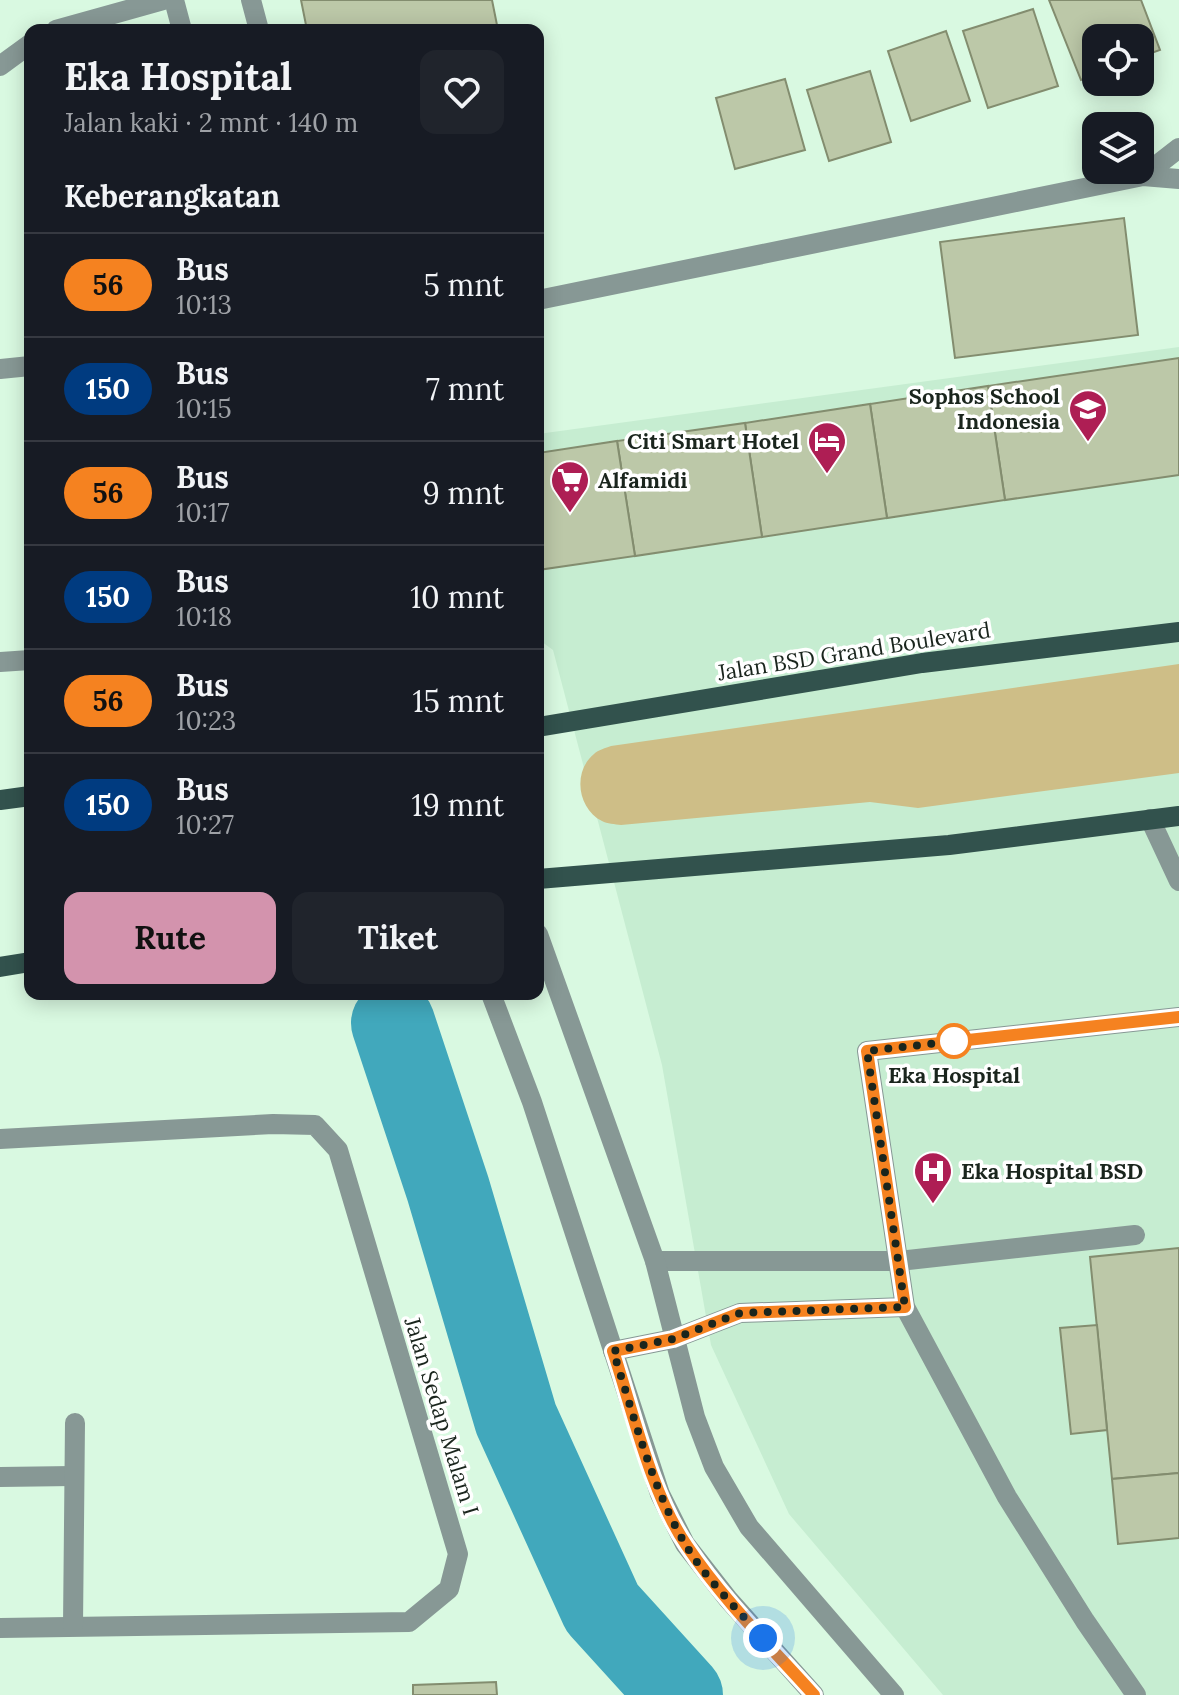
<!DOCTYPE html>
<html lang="id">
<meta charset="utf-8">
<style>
:root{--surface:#171b24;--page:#20242c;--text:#f1f3f6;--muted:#9ea1a6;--line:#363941;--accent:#d393ad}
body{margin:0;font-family:Lora,serif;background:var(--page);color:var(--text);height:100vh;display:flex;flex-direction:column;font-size:30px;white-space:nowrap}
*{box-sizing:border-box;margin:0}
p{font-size:26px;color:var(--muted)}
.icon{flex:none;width:44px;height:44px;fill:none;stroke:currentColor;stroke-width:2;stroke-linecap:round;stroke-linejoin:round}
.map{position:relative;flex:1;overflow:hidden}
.details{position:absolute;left:24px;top:24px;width:520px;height:976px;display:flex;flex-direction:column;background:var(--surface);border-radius:16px;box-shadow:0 4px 20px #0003}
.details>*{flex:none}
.badge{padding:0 16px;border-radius:26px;font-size:28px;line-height:52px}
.controls{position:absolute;left:1082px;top:24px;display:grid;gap:16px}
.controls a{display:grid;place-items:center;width:72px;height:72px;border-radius:16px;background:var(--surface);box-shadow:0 4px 20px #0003;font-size:40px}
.you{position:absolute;width:40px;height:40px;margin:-20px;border:6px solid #fff;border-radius:50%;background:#1a73e8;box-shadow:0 0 0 12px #1a73e833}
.map>.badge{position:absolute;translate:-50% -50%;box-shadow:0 0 0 4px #fff}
h2{padding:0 40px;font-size:30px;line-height:72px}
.round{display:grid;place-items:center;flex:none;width:84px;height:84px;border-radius:16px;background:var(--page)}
.headline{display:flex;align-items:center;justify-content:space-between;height:136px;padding:0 40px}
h1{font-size:38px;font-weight:700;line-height:60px}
.button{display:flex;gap:16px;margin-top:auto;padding:16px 40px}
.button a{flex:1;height:92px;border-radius:16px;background:var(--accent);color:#111;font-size:32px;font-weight:700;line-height:92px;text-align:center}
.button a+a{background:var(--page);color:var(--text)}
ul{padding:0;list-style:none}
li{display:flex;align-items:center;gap:24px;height:104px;padding:0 40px;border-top:2px solid var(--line)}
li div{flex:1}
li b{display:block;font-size:30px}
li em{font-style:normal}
li .badge{min-width:88px;font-weight:700;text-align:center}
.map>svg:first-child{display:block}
.built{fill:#c6edd1}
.green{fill:#cebe87}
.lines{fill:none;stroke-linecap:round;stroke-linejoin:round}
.river{stroke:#41a8bc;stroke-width:84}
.building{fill:#bcc8a8;stroke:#838d6f;stroke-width:2}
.service{stroke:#879895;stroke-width:20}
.minor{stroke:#879895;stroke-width:20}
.tertiary{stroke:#879895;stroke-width:20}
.primary{stroke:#32524d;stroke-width:20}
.line-casing{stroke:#fff;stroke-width:18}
.line{stroke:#f58220;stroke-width:12}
.walk{stroke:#1a251d;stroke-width:8;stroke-dasharray:0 14.4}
.stop-dot{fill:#fff;stroke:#f58220;stroke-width:4}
.labels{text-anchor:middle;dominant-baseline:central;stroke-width:7;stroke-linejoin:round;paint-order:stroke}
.poi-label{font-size:22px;font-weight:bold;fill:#1a251d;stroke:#fff;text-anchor:end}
.street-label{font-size:22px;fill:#1a251d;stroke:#fff}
.stop-label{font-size:22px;font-weight:bold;fill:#1a251d;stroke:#fff}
</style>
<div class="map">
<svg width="1179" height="1695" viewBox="0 0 1179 1695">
<rect width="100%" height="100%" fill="#d9f9e1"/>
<!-- built -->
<polygon class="built" points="1179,347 1179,1695 943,1695 789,1514 711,1345 662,1065 553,650 538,639 538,434"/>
<!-- green -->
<path class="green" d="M1179 664V773L918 808 870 802 621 825C615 824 607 824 602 821 578 809 572 772 594 754 598 750 606 748 611 746Z"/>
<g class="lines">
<!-- river -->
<polyline class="river" points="393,1023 448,1189 516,1419 602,1608 681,1695"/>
</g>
<!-- building -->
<g class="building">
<polygon points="301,0 492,0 498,30 307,30"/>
<polygon points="1049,0 1141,0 1160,50 1140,57 1140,38 1096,38 1096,74 1081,80"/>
<polygon points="1033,9 1058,86 988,108 963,31"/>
<polygon points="946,31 970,101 911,121 888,51"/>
<polygon points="870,71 891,142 829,161 807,90"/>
<polygon points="785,79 805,150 735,169 716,98"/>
<polygon points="1124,218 1138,335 955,358 940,242"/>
<polygon points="1179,358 1179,475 1005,500 988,386"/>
<polygon points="988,386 1005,500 887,518 870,404"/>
<polygon points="870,404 887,518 762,537 745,423"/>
<polygon points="745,423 762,537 635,556 617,441"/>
<polygon points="617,441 635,556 538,570 538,453"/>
<polygon points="1179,1248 1179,1473 1112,1479 1090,1257"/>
<polygon points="1097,1325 1107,1430 1071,1434 1060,1328"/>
<polygon points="1179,1473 1179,1538 1118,1544 1112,1479"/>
<polygon points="496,1682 497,1695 413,1695 413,1685"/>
</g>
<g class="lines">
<!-- service -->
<g class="service">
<polyline points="1150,819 1179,881"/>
<polyline points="655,1261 899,1261 1135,1235"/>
<polyline points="613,1351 673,1339 740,1313 905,1307"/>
<polyline points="1136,1695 1085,1621 1007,1497 905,1307 867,1051 1179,1017"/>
</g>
<!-- minor -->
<g class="minor">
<polyline points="56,30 163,0"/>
<polyline points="0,66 30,44"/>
<polyline points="1143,176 1179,148"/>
<polyline points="538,300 1143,176 1179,179"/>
<polyline points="0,369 30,366"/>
<polyline points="0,662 30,660"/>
<polyline points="0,1139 273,1124 315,1125 338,1150 458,1554 449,1589 409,1622 0,1628"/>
<polyline points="0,1477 73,1476"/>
<polyline points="73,1626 75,1423"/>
</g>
<!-- tertiary -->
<g class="tertiary">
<polyline points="174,0 182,30"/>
<polyline points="251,0 259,30"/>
<polyline points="538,934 655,1261 695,1417 714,1467 749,1527 894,1695"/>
<polyline points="491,994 532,1102 660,1494 685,1544 728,1599 814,1695"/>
</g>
<!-- primary -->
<g class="primary">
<polyline points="538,727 922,663 1179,632"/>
<polyline points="0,800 30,796"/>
<polyline points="538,879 949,845 1179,816"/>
<polyline points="0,967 30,962"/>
</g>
</g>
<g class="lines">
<!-- line casing -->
<g class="line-casing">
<path id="line" d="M814 1695C771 1647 723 1600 687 1546 651 1494 633 1411 613 1351L673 1339 740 1313 905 1307 867 1051 1179 1017"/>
</g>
<!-- line -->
<use href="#line" class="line"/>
<!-- walk -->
<path class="walk" d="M763 1638C736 1608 704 1577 684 1542 650 1483 634 1415 613 1351L673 1339 740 1313 905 1307 867 1051 956 1041H954"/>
</g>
<!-- icons -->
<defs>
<g id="school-pin" transform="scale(2)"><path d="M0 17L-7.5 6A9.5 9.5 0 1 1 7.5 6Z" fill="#ae1e54" stroke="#fff"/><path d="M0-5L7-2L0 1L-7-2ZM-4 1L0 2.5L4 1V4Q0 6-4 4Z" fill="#fff"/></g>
<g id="hotel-pin" transform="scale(2)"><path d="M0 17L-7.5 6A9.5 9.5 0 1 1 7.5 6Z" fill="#ae1e54" stroke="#fff"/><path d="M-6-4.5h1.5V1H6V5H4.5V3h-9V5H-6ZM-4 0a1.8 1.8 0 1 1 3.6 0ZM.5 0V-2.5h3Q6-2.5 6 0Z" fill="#fff"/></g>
<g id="supermarket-pin" transform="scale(2)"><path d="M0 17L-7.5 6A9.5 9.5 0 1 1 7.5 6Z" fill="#ae1e54" stroke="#fff"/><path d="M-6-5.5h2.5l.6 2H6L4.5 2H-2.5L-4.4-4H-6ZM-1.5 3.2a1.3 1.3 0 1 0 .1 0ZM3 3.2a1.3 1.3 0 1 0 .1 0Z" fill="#fff"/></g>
<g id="hospital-pin" transform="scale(2)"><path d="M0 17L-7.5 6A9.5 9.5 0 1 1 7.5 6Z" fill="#ae1e54" stroke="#fff"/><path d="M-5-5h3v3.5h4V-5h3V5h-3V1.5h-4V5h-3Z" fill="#fff"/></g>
</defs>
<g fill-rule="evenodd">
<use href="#school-pin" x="1088" y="409"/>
<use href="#hotel-pin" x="827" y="441"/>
<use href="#supermarket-pin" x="570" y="480"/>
<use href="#hospital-pin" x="933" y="1171"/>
</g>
<!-- markers -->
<circle class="stop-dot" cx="954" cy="1041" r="16"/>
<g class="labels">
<!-- poi labels -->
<g class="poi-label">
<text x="1060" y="396">Sophos School<tspan x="1060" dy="25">Indonesia</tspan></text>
<text x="799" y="441">Citi Smart Hotel</text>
<text x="598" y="480" text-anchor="start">Alfamidi</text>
<text x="961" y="1171" text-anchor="start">Eka Hospital BSD</text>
</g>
<!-- street labels -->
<g class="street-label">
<text transform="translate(854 651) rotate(-9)">Jalan BSD Grand Boulevard</text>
<text transform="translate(442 1416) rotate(73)">Jalan Sedap Malam I</text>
</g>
<!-- stop labels -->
<g class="stop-label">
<text x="954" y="1075">Eka Hospital</text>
</g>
</g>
</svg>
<div class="controls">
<a><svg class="icon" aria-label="locate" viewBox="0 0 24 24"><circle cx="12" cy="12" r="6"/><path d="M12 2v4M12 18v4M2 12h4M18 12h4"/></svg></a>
<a><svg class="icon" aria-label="layers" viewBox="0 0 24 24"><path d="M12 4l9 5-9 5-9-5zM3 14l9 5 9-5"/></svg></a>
</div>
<div class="you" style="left:763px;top:1638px"></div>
<section class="details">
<div class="headline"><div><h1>Eka Hospital</h1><p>Jalan kaki · 2 mnt · 140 m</p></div><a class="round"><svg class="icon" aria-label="heart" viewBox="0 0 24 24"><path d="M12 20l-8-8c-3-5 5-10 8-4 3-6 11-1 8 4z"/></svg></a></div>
<h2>Keberangkatan</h2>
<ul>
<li><span class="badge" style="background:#f58220;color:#111">56</span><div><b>Bus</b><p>10:13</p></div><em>5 mnt</em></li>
<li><span class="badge" style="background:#003b80;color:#fff">150</span><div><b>Bus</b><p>10:15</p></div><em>7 mnt</em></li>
<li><span class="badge" style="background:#f58220;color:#111">56</span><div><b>Bus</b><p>10:17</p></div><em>9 mnt</em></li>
<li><span class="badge" style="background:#003b80;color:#fff">150</span><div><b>Bus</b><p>10:18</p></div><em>10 mnt</em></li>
<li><span class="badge" style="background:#f58220;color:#111">56</span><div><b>Bus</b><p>10:23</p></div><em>15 mnt</em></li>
<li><span class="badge" style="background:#003b80;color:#fff">150</span><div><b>Bus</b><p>10:27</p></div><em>19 mnt</em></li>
</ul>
<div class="button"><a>Rute</a><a>Tiket</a></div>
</section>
</div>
